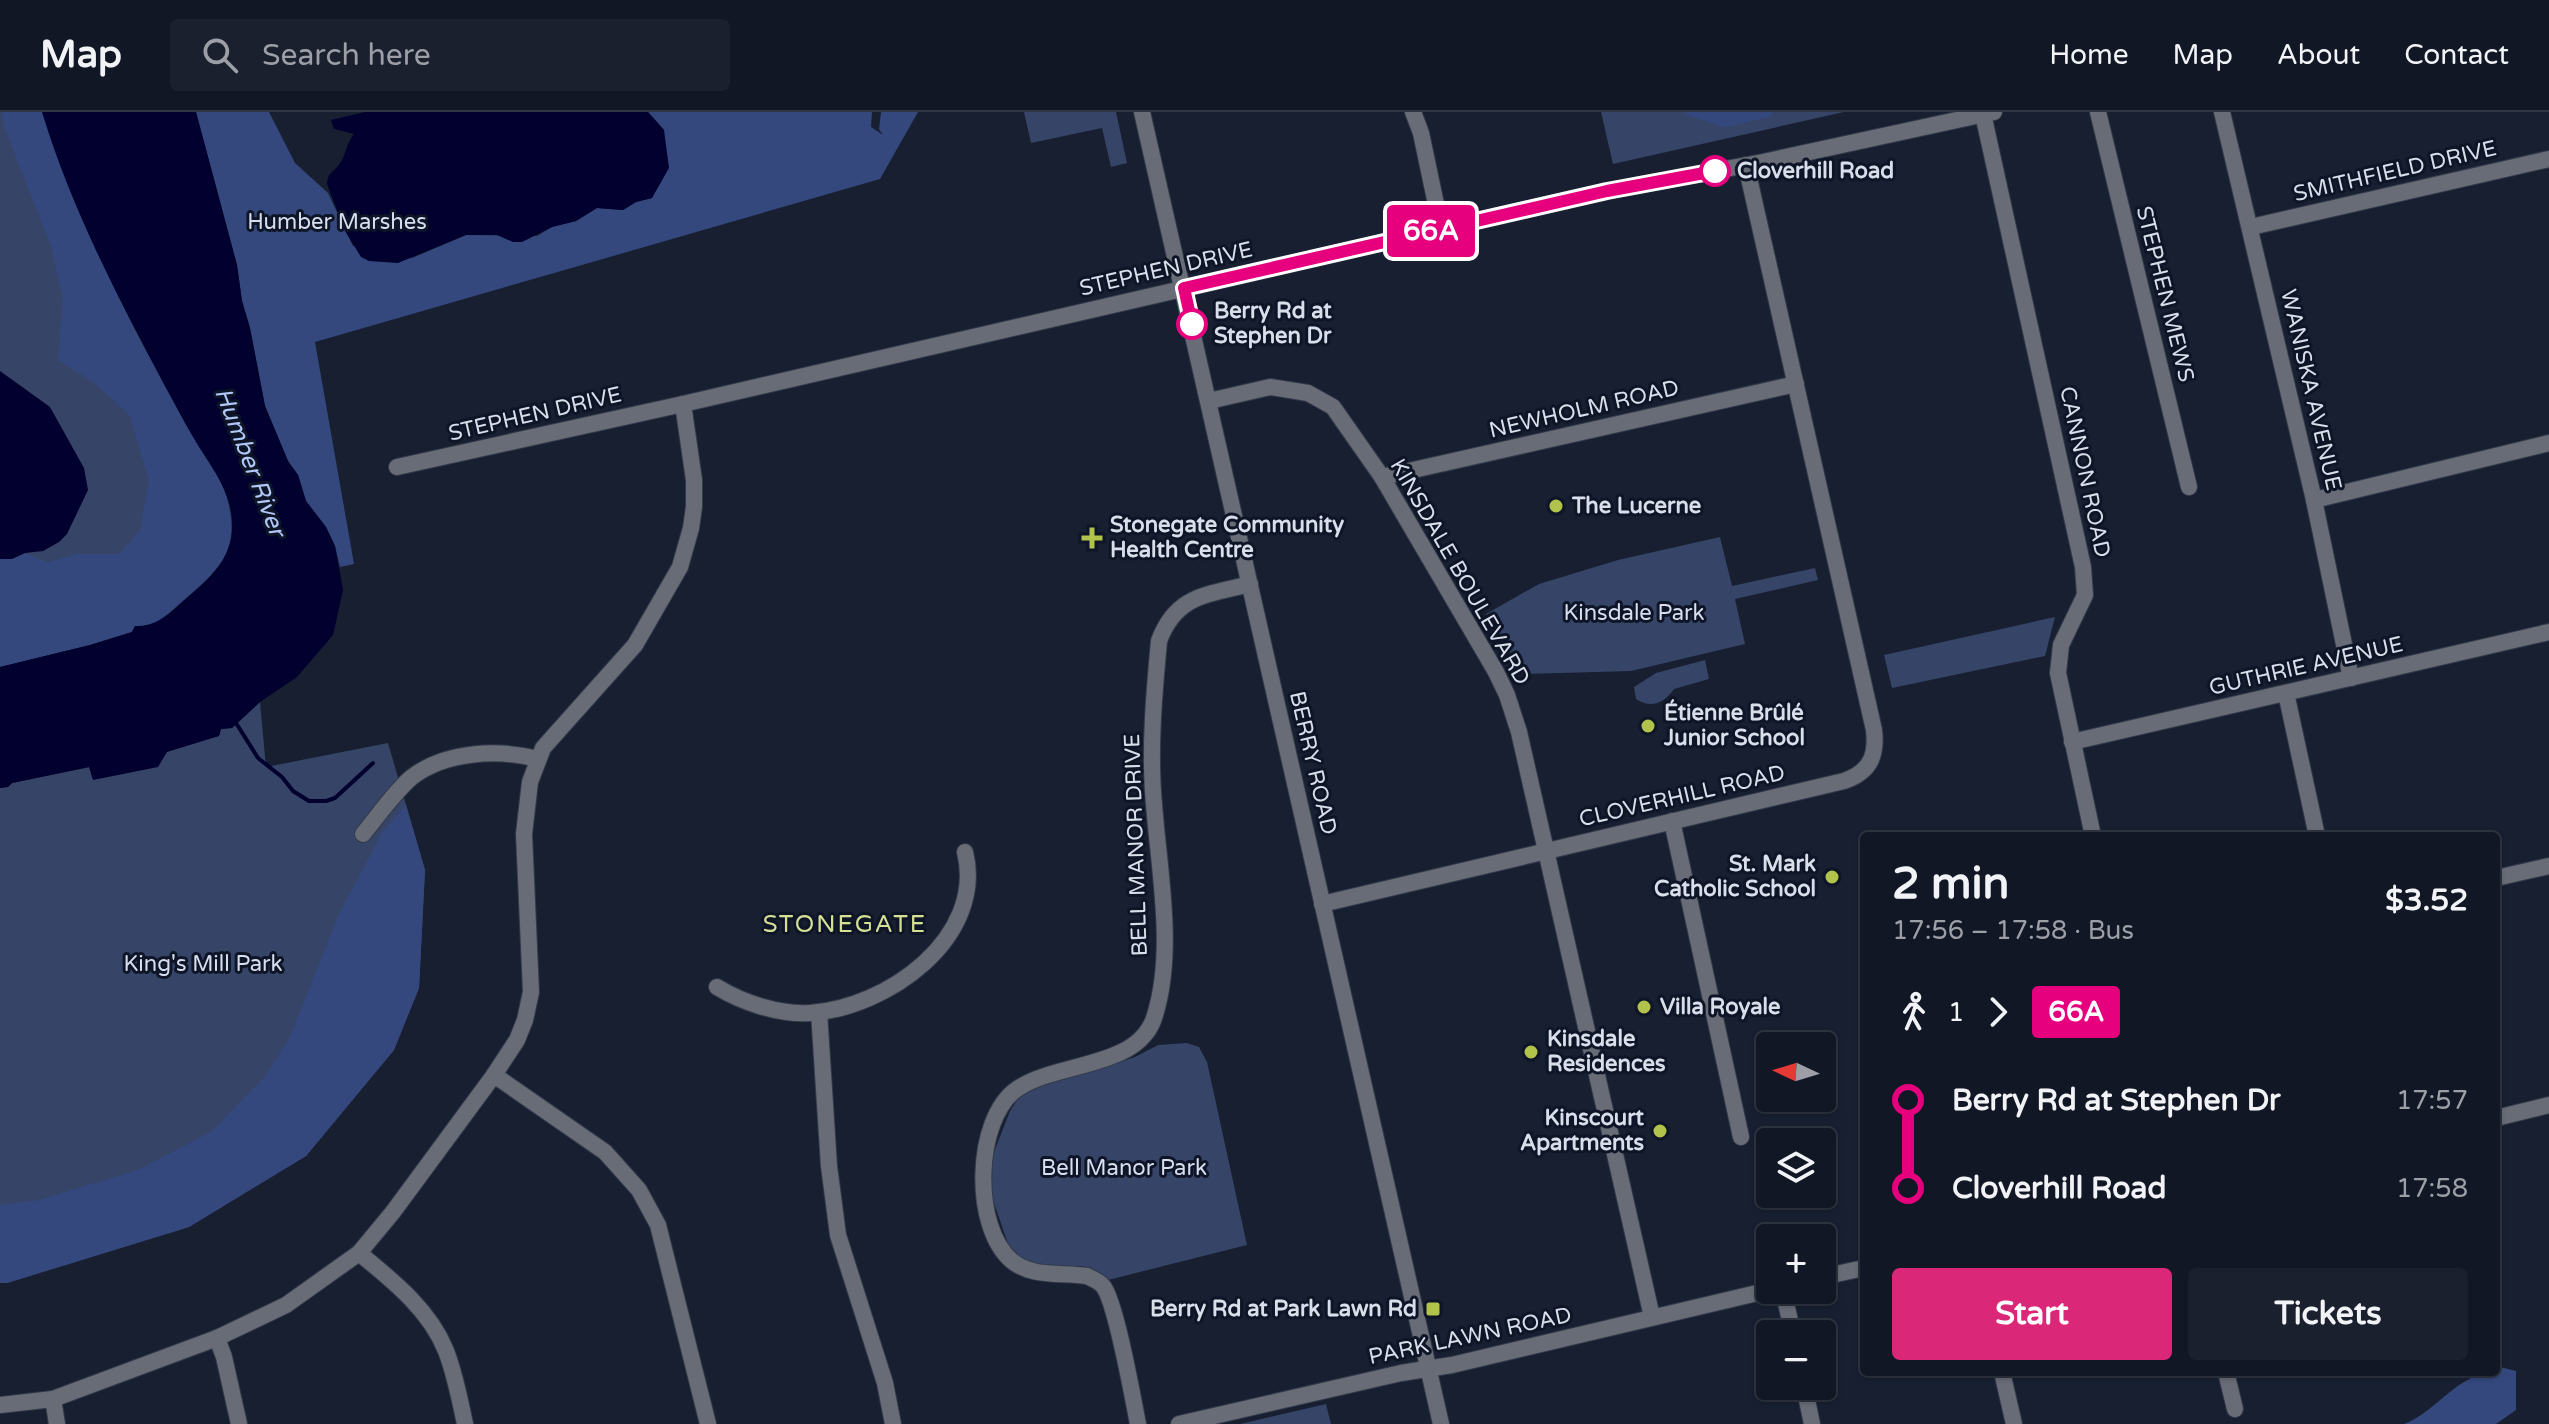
<!DOCTYPE html>
<meta charset="utf-8">
<style>
:root{--surface:#111725;--page:#1a202d;--text:#f1f3f6;--muted:#9c9fa7;--line:#303642;--accent:#db2777}
body{margin:0;font-family:"Varela Round",sans-serif;background:var(--page);color:var(--text);height:100vh;display:flex;flex-direction:column;font-size:30px;white-space:nowrap}
*{box-sizing:border-box;margin:0}
p{font-size:26px;color:var(--muted)}
.icon{flex:none;width:44px;height:44px;fill:none;stroke:currentColor;stroke-width:2;stroke-linecap:round;stroke-linejoin:round}
.map{position:relative;flex:1;overflow:hidden}
.details{position:absolute;left:1860px;top:720px;width:640px;height:544px;display:flex;flex-direction:column;background:var(--surface);border-radius:8px;box-shadow:0 2px 6px #0004,0 0 0 2px var(--line)}
.details>*{flex:none}
.badge{padding:0 16px;border-radius:6px;font-size:28px;line-height:52px}
.needle{width:52px;rotate:274deg}
.tools{position:absolute;left:1756px;top:920px;display:grid;gap:16px}
.tools a{display:grid;place-items:center;width:80px;height:80px;border-radius:8px;background:var(--surface);box-shadow:0 2px 6px #0004,0 0 0 2px var(--line);font-size:40px}
.map>.badge{position:absolute;translate:-50% -50%;box-shadow:0 0 0 4px #fff}
.legs{display:flex;align-items:center;gap:12px;height:88px;padding:0 32px;font-size:26px}
.legs p{margin-inline-start:auto}
.headline{display:flex;align-items:center;justify-content:space-between;height:136px;padding:0 32px}
h1{font-size:44px;font-weight:700;line-height:60px}
.button{display:flex;gap:16px;margin-top:auto;padding:16px 32px}
.button a{flex:1;height:92px;border-radius:8px;background:var(--accent);color:#fff;font-size:32px;font-weight:700;line-height:92px;text-align:center}
.button a+a{background:var(--page);color:var(--text)}
ul{padding:0 32px;list-style:none}
li{display:flex;align-items:center;gap:28px;height:88px;font-size:30px}
li i{display:grid;place-items:center;width:12px;height:100%;margin:0 10px;background:currentColor}
li i::after{content:'';width:20px;height:20px;margin:-10px;border:6px solid;border-radius:50%;background:var(--surface)}
li p{margin-inline-start:auto}
li:first-child i{background:linear-gradient(#0000 50%,currentColor 0)}
li:last-child i{background:linear-gradient(currentColor 50%,#0000 0)}
header{display:flex;align-items:center;gap:48px;box-sizing:border-box;height:112px;padding:0 40px;background:var(--surface);border-bottom:2px solid var(--line)}
header strong{font-size:38px}
nav{display:flex;gap:44px;margin-inline-start:auto;font-size:28px}
.search{width:560px;height:72px;background:var(--page);display:flex;align-items:center;gap:20px;box-sizing:border-box;padding:0 28px;border-radius:8px;color:var(--muted);font-size:30px}
.map>svg:first-child{display:block}
.green{fill:#364467}
.forest{fill:#34487e}
.water{fill:#01002e}
.lines{fill:none;stroke-linecap:round;stroke-linejoin:round}
.stream{stroke:#01002e;stroke-width:4}
.minor-casing{stroke:#323a4b;stroke-width:18}
.minor{stroke:#686c76;stroke-width:16}
.line-1-casing{stroke:#fff;stroke-width:18}
.line-1{stroke:#e6007e;stroke-width:12}
.stop-1-dot{fill:#fff;stroke:#e6007e;stroke-width:4}
.poi-dot{fill:#b2c34c;stroke:#0e1527;stroke-width:3}
.labels{text-anchor:middle;dominant-baseline:central;stroke-width:6;stroke-linejoin:round;paint-order:stroke}
.stop-label{font-size:22px;font-weight:bold;fill:#d9deeb;stroke:#0e1527;text-anchor:start}
.street-label{font-size:22px;fill:#d9deeb;stroke:#0e1527}
.park-label{font-size:22px;fill:#d6deef;stroke:#0e1527}
.poi-label{font-size:22px;font-weight:bold;fill:#d9deeb;stroke:#0e1527;text-anchor:start}
.water-label{font-size:24px;font-style:italic;fill:#b1c7f8;stroke:#0e1527}
.neighbourhood-label{font-size:24px;letter-spacing:2px;fill:#d4e195;stroke:#0e1527}
</style>
<header>
<strong>Map</strong>
<div class="search"><svg class="icon" aria-label="search" viewBox="0 0 24 24"><circle cx="10" cy="10" r="6"/><path d="M15 15l6 6"/></svg>Search here</div>
<nav><a>Home</a><a>Map</a><a>About</a><a>Contact</a></nav>
</header>
<div class="map">
<svg width="2549" height="1312" viewBox="0 0 2549 1312">
<rect width="100%" height="100%" fill="#171f31"/>
<!-- green -->
<g class="green">
<polygon points="0,0 42,0 79,100 219,367 0,555"/>
<polygon points="1024,0 1116,0 1127,51 1111,55 1102,16 1031,31"/>
<polygon points="1601,0 1844,0 1613,52"/>
<polygon points="1720,425 1732,474 1815,456 1818,468 1735,487 1745,532 1631,559 1521,562 1486,502 1539,472 1618,448"/>
<polygon points="2055,505 2045,544 1892,576 1884,543"/>
<path d="M1705 548 1709 567 1674 577C1664 591 1651 597 1636 587L1634 575 1656 561Z"/>
<polygon points="260,590 266,655 388,631 425,758 419,876 394,938 306,1044 189,1115 7,1171 0,1171 0,676 8,675 12,671 90,655 93,667 193,630 219,624 221,617 232,616"/>
<polygon points="1187,931 1199,935 1207,950 1247,1133 1108,1168 1091,1156 1081,1154 1032,1155 1010,1138 991,1082 989,1064 992,1045 1010,999 1018,987 1032,976 1135,945 1158,933"/>
<polygon points="1326,1292 1331,1312 1240,1312"/>
</g>
<!-- forest -->
<g class="forest">
<path d="M2 0H42C72 80 104 158 143 234 159 262 173 291 190 319 204 343 224 367 229 394 241 445 210 465 177 494 164 506 154 515 135 514L132 520 90 533 0 555V447H12L25 441 48 450 78 442H119L140 419 149 369 130 304 96 272 58 248 63 187 51 134 5 17Z"/>
<polygon points="196,0 269,0 295,51 328,81 353,134 412,146 466,123 537,124 552,115 576,109 597,96 623,98 636,90 652,86 664,18 648,0 872,0 871,15 883,23 879,17 881,0 918,0 880,67 315,230 354,452 340,455 335,434 326,415 306,389 298,363 288,349 265,294 250,216 242,189 237,153"/>
<polygon points="1685,0 1773,0 1770,5 1724,15 1687,3"/>
<polygon points="406,693 425,758 419,876 394,938 306,1044 189,1115 7,1171 0,1171 0,1093 39,1088 138,1058 211,1020 263,967 290,925 339,802 382,721"/>
<path d="M2496 1254 2516 1259V1298L2496 1312H2404C2437 1300 2458 1260 2496 1260Z"/>
</g>
<!-- water -->
<g class="water">
<path d="M42 0H196L237 153 242 189 250 216 265 294 288 349 298 363 306 389 326 415 335 434 343 478 333 523 297 565 260 590 232 616 221 617 219 624 167 640 158 655 93 668 89 655 12 671 8 675 0 676V555L90 533 132 520 135 514C153 515 164 506 177 495 210 465 241 445 230 394 224 370 208 350 196 330 185 312 176 294 166 276 119 188 71 96 42 0Z"/>
<path d="M365 0H648L664 18 669 56 652 86 636 90 623 98 597 96 576 109 552 115 522 130H513L497 123H466L398 151 369 149 361 145 345 119 327 72C328 61 331 62 338 54 346 45 346 31 354 22L334 17 331 8Z"/>
<polygon points="0,259 50,295 84,356 88,378 67,422 59,430 43,439 25,441 12,447 0,447"/>
</g>
<g class="lines">
<!-- stream -->
<polyline class="stream" points="236,611 258,646 282,665 293,679 309,689 326,689 335,686 373,651"/>
<!-- minor casing -->
<g class="minor-casing">
<g id="minor">
<polyline points="1142,0 1441,1312"/>
<polyline points="1413,0 1421,21 1441,116"/>
<polyline points="2098,0 2189,375"/>
<polyline points="2222,0 2314,388 2351,566"/>
<polyline points="1983,2 2083,455 2085,483 2061,533 2058,561 2093,724"/>
<polyline points="2251,115 2549,47"/>
<polyline points="1209,289 1270,275 1308,281 1333,295 1382,365 1496,560 1507,583 1519,620 1652,1205"/>
<polyline points="397,355 683,292 1607,79 1763,50 1994,0"/>
<polyline points="1382,365 1796,272"/>
<polyline points="2314,388 2549,331"/>
<polyline points="2286,581 2317,724"/>
<polyline points="2072,630 2549,520"/>
<polyline points="1672,709 1741,1025"/>
<path d="M363 722C379 703 394 680 412 665 446 639 499 637 538 647"/>
<polyline points="2496,766 2549,754"/>
<path d="M1322 792 1844 669C1870 660 1877 644 1874 618L1746 53"/>
<path d="M717 875C743 891 780 903 810 901 887 896 986 826 965 740"/>
<polyline points="819,900 829,1054 838,1123 885,1271 893,1312"/>
<polyline points="494,963 605,1040 639,1078 658,1113 708,1312"/>
<polyline points="2496,1006 2549,993"/>
<path d="M359 1141C392 1168 430 1198 446 1239 455 1262 460 1288 465 1312"/>
<polyline points="1822,1165 1864,1156"/>
<polyline points="1783,1178 1793,1222"/>
<polyline points="217,1226 224,1245 239,1312"/>
<polyline points="2002,1260 2014,1312"/>
<polyline points="2226,1260 2235,1297"/>
<polyline points="1804,1274 1812,1312"/>
<polyline points="53,1287 57,1312"/>
<polyline points="0,1293 53,1287 217,1226 286,1193 359,1141 393,1100 494,963 517,928 525,908 531,880 524,722 530,670 543,636 635,533 680,455 691,416 694,395 694,368 683,292"/>
<path d="M1138 1312C1133 1287 1116 1190 1103 1174 1099 1169 1093 1167 1087 1164 1061 1160 1033 1166 1012 1149 972 1116 974 1007 1017 977 1058 949 1140 957 1155 903 1175 838 1159 759 1154 692 1149 639 1154 583 1159 529 1176 483 1207 483 1250 472"/>
<polyline points="1179,1312 1401,1261 1452,1253 1770,1178"/>
</g>
</g>
<!-- minor -->
<use href="#minor" class="minor"/>
</g>
<g class="lines">
<!-- line-1 casing -->
<g class="line-1-casing">
<polyline id="line-1" points="1192,212 1184,176 1607,79 1715,59"/>
</g>
<!-- line-1 -->
<use href="#line-1" class="line-1"/>
</g>
<!-- markers -->
<g class="stop-1-dot">
<circle cx="1715" cy="59" r="14"/>
<circle cx="1192" cy="212" r="14"/>
</g>
<g class="poi-dot">
<circle cx="1556" cy="394" r="8"/>
<path d="M1088 414h8v8h8v8h-8v8h-8v-8h-8v-8h8z"/>
<circle cx="1648" cy="614" r="8"/>
<circle cx="1832" cy="765" r="8"/>
<circle cx="1644" cy="895" r="8"/>
<circle cx="1531" cy="940" r="8"/>
<circle cx="1660" cy="1019" r="8"/>
<rect x="1425" y="1189" width="16" height="16" rx="4"/>
</g>
<g class="labels">
<!-- stop labels -->
<g class="stop-label">
<text x="1737" y="59">Cloverhill Road</text>
<text x="1214" y="199">Berry Rd at<tspan x="1214" dy="25">Stephen Dr</tspan></text>
</g>
<!-- street labels -->
<g class="street-label">
<text transform="translate(2395 59) rotate(-13)">SMITHFIELD DRIVE</text>
<text transform="translate(1166 157) rotate(-13)">STEPHEN DRIVE</text>
<text transform="translate(2165 182) rotate(76)">STEPHEN MEWS</text>
<text transform="translate(2311 278) rotate(77)">WANISKA AVENUE</text>
<text transform="translate(1584 297) rotate(-13)">NEWHOLM ROAD</text>
<text transform="translate(535 302) rotate(-13)">STEPHEN DRIVE</text>
<text transform="translate(2085 360) rotate(78)">CANNON ROAD</text>
<text transform="translate(1460 460) rotate(60)">KINSDALE BOULEVARD</text>
<text transform="translate(2306 554) rotate(-13)">GUTHRIE AVENUE</text>
<text transform="translate(1313 651) rotate(77)">BERRY ROAD</text>
<text transform="translate(1682 684) rotate(-13)">CLOVERHILL ROAD</text>
<text transform="translate(1136 733) rotate(-92)">BELL MANOR DRIVE</text>
<text transform="translate(1470 1224) rotate(-12)">PARK LAWN ROAD</text>
</g>
<!-- park labels -->
<g class="park-label">
<text x="337" y="110">Humber Marshes</text>
<text x="1634" y="501">Kinsdale Park</text>
<text x="203" y="852">King's Mill Park</text>
<text x="1124" y="1056">Bell Manor Park</text>
</g>
<!-- poi labels -->
<g class="poi-label">
<text x="1572" y="394">The Lucerne</text>
<text x="1110" y="413">Stonegate Community<tspan x="1110" dy="25">Health Centre</tspan></text>
<text x="1664" y="601">Étienne Brûlé<tspan x="1664" dy="25">Junior School</tspan></text>
<text x="1816" y="752" text-anchor="end">St. Mark<tspan x="1816" dy="25">Catholic School</tspan></text>
<text x="1660" y="895">Villa Royale</text>
<text x="1547" y="927">Kinsdale<tspan x="1547" dy="25">Residences</tspan></text>
<text x="1644" y="1006" text-anchor="end">Kinscourt<tspan x="1644" dy="25">Apartments</tspan></text>
<text x="1417" y="1197" text-anchor="end">Berry Rd at Park Lawn Rd</text>
</g>
<!-- water labels -->
<g class="water-label">
<text transform="translate(250 350) rotate(69)">Humber River</text>
</g>
<!-- neighbourhood labels -->
<g class="neighbourhood-label">
<text x="845" y="812">STONEGATE</text>
</g>
</g>
</svg>
<div class="tools">
<a><svg class="needle" viewBox="-14 -14 28 28"><path d="M0-13l5 13h-10z" fill="#e53935"/><path d="M0 13l5-13h-10z" fill="#9c9fa7"/></svg></a>
<a><svg class="icon" aria-label="layers" viewBox="0 0 24 24"><path d="M12 4l9 5-9 5-9-5zM3 14l9 5 9-5"/></svg></a>
<a>+</a>
<a>−</a>
</div>
<b class="badge" style="left:1431px;top:119px;background:#e6007e;color:#fff">66A</b>
<section class="details">
<div class="headline"><div><h1>2 min</h1><p>17:56 – 17:58 · Bus</p></div><b>$3.52</b></div>
<div class="legs"><svg class="icon" aria-label="walk" viewBox="0 0 24 24"><circle cx="13" cy="4" r="2"/><path d="M13 8l-2 6 4 7M11 14l-3 7M7 12l3-4h3l4 4"/></svg>1<svg class="icon" aria-label="forward" viewBox="0 0 24 24"><path d="M9 5l7 7-7 7"/></svg><b class="badge" style="background:#e6007e;color:#fff">66A</b></div>
<ul>
<li><i style="color:#e6007e"></i><b>Berry Rd at Stephen Dr</b><p>17:57</p></li>
<li><i style="color:#e6007e"></i><b>Cloverhill Road</b><p>17:58</p></li>
</ul>
<div class="button"><a>Start</a><a>Tickets</a></div>
</section>
</div>
